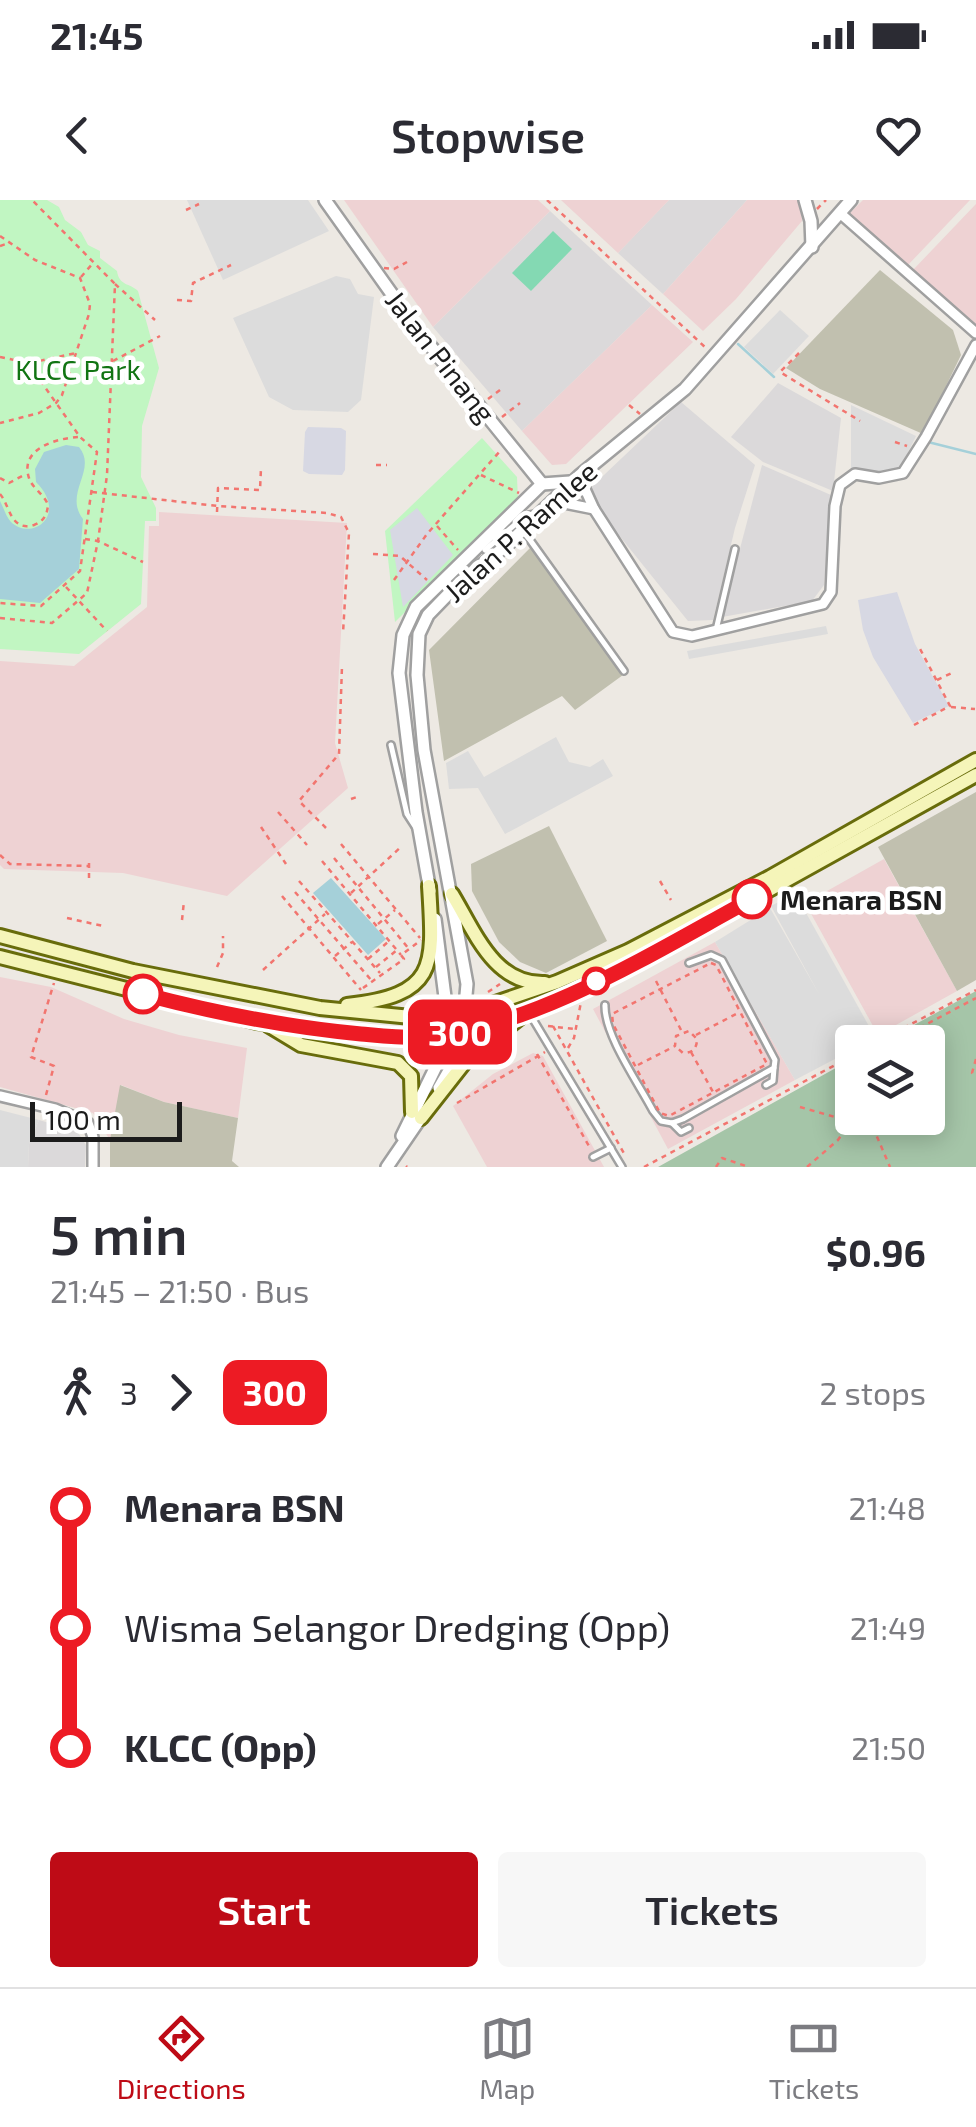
<!DOCTYPE html>
<meta charset="utf-8">
<style>
:root{--surface:#fff;--page:#f7f7f7;--text:#2b2b33;--muted:#7c7c81;--line:#e1e1e2;--accent:#be0b16}
body{margin:0;font-family:"Exo 2",sans-serif;background:var(--page);color:var(--text);height:100vh;display:flex;flex-direction:column;font-size:38px;white-space:nowrap}
*{box-sizing:border-box;margin:0}
p{font-size:32px;color:var(--muted)}
.icon{flex:none;width:55px;height:55px;fill:none;stroke:currentColor;stroke-width:2;stroke-linecap:round;stroke-linejoin:round}
.map{position:relative;height:967px;overflow:hidden}
.details{display:flex;flex-direction:column;background:var(--surface);flex:1}
.details>*{flex:none}
.badge{padding:0 20px;border-radius:15px;font-size:35px;line-height:65px}
.buttons{position:absolute;left:835px;top:825px;display:grid;gap:20px}
.buttons a{display:grid;place-items:center;width:110px;height:110px;border-radius:10px;background:var(--surface);box-shadow:0 5px 25px #0003;font-size:50px}
.scale{position:absolute;left:30px;bottom:25px;width:152px;box-sizing:border-box;padding-left:10px;border:5px solid #1c1c1c;border-top:0;font-size:28px;line-height:35px;white-space:nowrap;color:#1c1c1c;-webkit-text-stroke:8px #fff;paint-order:stroke}
.map>.badge{position:absolute;translate:-50% -50%;box-shadow:0 0 0 5px #fff}
.legs{display:flex;align-items:center;gap:15px;height:110px;padding:0 50px;font-size:32px}
.legs p{margin-inline-start:auto}
.head{display:flex;align-items:center;justify-content:space-between;height:170px;padding:0 50px}
h1{font-size:55px;font-weight:600;line-height:75px}
.action{display:flex;gap:20px;margin-top:auto;padding:20px 50px}
.action a{flex:1;height:115px;border-radius:10px;background:var(--accent);color:#fff;font-size:40px;font-weight:600;line-height:115px;text-align:center}
.action a+a{background:var(--page);color:var(--text)}
ul{padding:0 50px;list-style:none}
li{display:flex;align-items:center;gap:35px;height:120px;font-size:38px}
li i{display:grid;place-items:center;width:15px;height:100%;margin:0 12px;background:currentColor}
li i::after{content:'';width:25px;height:25px;margin:-12px;border:8px solid;border-radius:50%;background:var(--surface)}
li p{margin-inline-start:auto}
li:first-child i{background:linear-gradient(#0000 50%,currentColor 0)}
li:last-child i{background:linear-gradient(currentColor 50%,#0000 0)}
.status{display:flex;justify-content:space-between;align-items:center;height:70px;padding:0 50px;background:var(--surface);direction:ltr}
.status svg{height:28px;fill:currentColor}
header{display:flex;justify-content:space-between;align-items:center;height:130px;padding:0 50px;background:var(--surface);font-size:45px;font-weight:600}
.menu{display:flex;justify-content:space-around;align-items:center;height:140px;border-top:2px solid var(--line);background:var(--surface);font-size:28px;color:var(--muted)}
.menu a{display:grid;justify-items:center;gap:5px}
.menu .current{color:var(--accent)}
.map>svg:first-child{display:block}
.residential{fill:#dbd9da}
.commercial{fill:#eed2d3}
.construction{fill:#c1c0af}
.cemetery{fill:#a5c5a8}
.park{fill:#c1f6c2}
.pitch{fill:#84d9b3}
.parking{fill:#dcdcdc}
.plaza{fill:#d7d8e3}
.water{fill:#a5d0d9}
.lines{fill:none;stroke-linecap:round;stroke-linejoin:round}
.stream{stroke:#a5d0d9;stroke-width:2.5}
.service-casing{stroke:#a0a0a0;stroke-width:10}
.minor-casing{stroke:#a0a0a0;stroke-width:14}
.tertiary-casing{stroke:#a0a0a0;stroke-width:16}
.secondary-casing{stroke:#686c0b;stroke-width:18}
.path{stroke:#f2756f;stroke-width:2.5;stroke-dasharray:5 5;stroke-linecap:butt}
.service{stroke:#fff;stroke-width:5}
.minor{stroke:#fff;stroke-width:9}
.tertiary{stroke:#fff;stroke-width:11}
.secondary{stroke:#f5f5b9;stroke-width:12}
.line-1-casing{stroke:#fff;stroke-width:22}
.line-1{stroke:#ed1b24;stroke-width:15}
.stop-1-dot{fill:#fff;stroke:#ed1b24;stroke-width:5}
.labels{text-anchor:middle;dominant-baseline:central;stroke-width:9;stroke-linejoin:round;paint-order:stroke}
.street-label{font-size:28px;fill:#1c1c1c;stroke:#fff}
.park-label{font-size:28px;fill:#117413;stroke:#fff}
.stop-label{font-size:28px;font-weight:bold;fill:#1c1c1c;stroke:#fff;text-anchor:start}
</style>
<div class="status"><b>21:45</b><svg viewBox="0 0 49 12"><path d="M0 12V9h3v3zM5 12V6h3v6zM10 12V3h3v9zM15 12V0h3v12zM26 1h20v11H26zM47 4h2v5h-2z"/></svg></div>
<header><svg class="icon" aria-label="back" viewBox="0 0 24 24"><path d="M15 5l-7 7 7 7"/></svg>Stopwise<svg class="icon" aria-label="heart" viewBox="0 0 24 24"><path d="M12 20l-8-8c-3-5 5-10 8-4 3-6 11-1 8 4z"/></svg></header>
<div class="map">
<svg width="976" height="967" viewBox="0 0 976 967">
<rect width="100%" height="100%" fill="#ede9e3"/>
<!-- residential -->
<g class="residential">
<polygon points="669,0 747,0 663,94 618,53"/>
<polygon points="550,11 652,105 522,231 433,127"/>
<polygon points="778,183 841,218 833,291 763,262 731,237"/>
<polygon points="681,202 755,265 735,328 713,420 688,421 585,293"/>
<polygon points="762,265 831,295 824,385 812,401 722,417"/>
<polygon points="39,920 77,931 86,945 85,967 28,967 29,944"/>
</g>
<!-- commercial -->
<g class="commercial">
<polygon points="344,0 538,0 550,11 433,127"/>
<polygon points="561,0 669,0 618,53"/>
<polygon points="747,0 801,0 802,21 736,99 703,131 663,94"/>
<polygon points="863,0 970,0 907,66 849,14"/>
<polygon points="976,4 976,125 913,70"/>
<polygon points="652,105 693,142 566,264 552,265 522,231"/>
<polygon points="159,312 347,323 335,543 348,588 227,696 123,673 4,669 0,665 0,461 74,466 147,407 149,326 159,326"/>
<polygon points="884,659 957,791 878,835 809,710 811,700"/>
<polygon points="715,742 795,880 668,949 593,809"/>
<polygon points="0,777 51,787 124,819 179,835 247,848 238,918 164,902 121,885 110,940 93,913 0,887"/>
<polygon points="533,853 543,856 604,967 487,967 453,906 493,874"/>
</g>
<!-- construction -->
<g class="construction">
<polygon points="880,70 953,130 961,155 923,234 820,189 786,168"/>
<polygon points="531,347 623,475 575,510 562,496 444,561 429,450"/>
<polygon points="976,592 976,780 957,791 878,647"/>
<polygon points="549,626 607,741 546,773 520,762 499,742 472,691 471,664"/>
<polygon points="120,885 164,902 238,918 232,961 239,967 110,967 110,940"/>
</g>
<!-- cemetery -->
<polygon class="cemetery" points="976,791 976,967 658,967 852,859 852,918 928,918 928,842 883,842"/>
<!-- park -->
<g class="park">
<path d="M0 0H47L59 7 65 20 81 32 88 45 100 51V58L117 71C119 86 130 83 138 91L159 168 142 226 141 277 156 308V321H145L141 404 79 454 0 449Z"/>
<polygon points="482,238 517,277 518,300 395,422 385,331"/>
</g>
<!-- pitch -->
<polygon class="pitch" points="553,31 572,49 531,91 512,73"/>
<!-- parking -->
<g class="parking">
<polygon points="187,0 308,0 329,31 223,80"/>
<polygon points="336,76 350,79 358,94 374,97 361,200 348,212 293,210 269,197 233,118"/>
<polygon points="780,110 809,136 773,174 744,147"/>
<polygon points="851,205 916,236 898,273 851,269"/>
<polygon points="826,426 828,434 689,459 687,451"/>
<polygon points="556,537 569,562 590,567 603,559 613,576 505,634 478,588 449,589 446,563 468,551 484,577"/>
<polygon points="795,693 875,837 866,842 852,842 852,850 795,880 715,742 770,708 819,794 771,706"/>
<polygon points="0,910 39,920 29,944 28,967 0,967"/>
</g>
<!-- plaza -->
<g class="plaza">
<polygon points="308,227 341,228 346,231 345,270 342,275 309,274 303,271 305,232"/>
<polygon points="417,308 453,355 403,407 390,330"/>
<polygon points="897,392 915,444 949,506 913,523 873,457 863,430 858,400"/>
</g>
<!-- water -->
<g class="water">
<path d="M66 245 79 247C98 270 63 293 83 319L79 369 40 403 0 399V301C4 308 6 317 11 322 32 342 69 315 36 282L35 269 44 252Z"/>
<polygon points="331,678 386,739 368,755 313,693"/>
</g>
<g class="lines">
<!-- stream -->
<g class="stream">
<polyline points="738,144 774,177"/>
<polyline points="928,242 976,254"/>
</g>
<!-- service casing -->
<g class="service-casing">
<g id="service">
<polyline points="525,333 624,471"/>
<polyline points="485,350 525,316 535,314"/>
<polyline points="716,430 735,349"/>
<polyline points="391,545 407,614 416,628"/>
<path d="M605 805C604 835 639 884 653 911L661 921 672 923 683 919 774 868 775 860 722 760 711 755 689 763"/>
<polyline points="528,811 622,967"/>
<polyline points="766,885 773,881 774,868"/>
<polyline points="672,923 681,932 689,928"/>
<polyline points="593,957 611,948"/>
</g>
</g>
<!-- minor casing -->
<g class="minor-casing">
<g id="minor">
<polyline points="841,14 976,133"/>
<polyline points="579,276 594,309 673,432 692,436 823,404 831,392 835,306 840,285 855,274 879,278 903,273 926,237 976,145"/>
<polyline points="554,301 594,309"/>
<polyline points="0,896 55,909 88,923 93,937 93,967"/>
</g>
</g>
<!-- tertiary casing -->
<g class="tertiary-casing">
<g id="tertiary">
<polyline points="325,0 416,128 542,284 570,282"/>
<polyline points="805,0 811,21 812,47"/>
<polyline points="430,691 416,612 399,473 403,435 416,407 542,284"/>
<polyline points="439,888 461,850 467,784 424,550 417,475 419,434 428,415 460,382 506,346 579,276 685,189 851,0"/>
<polyline points="402,936 444,850 445,797 435,719"/>
<polyline points="387,967 424,913"/>
</g>
</g>
<!-- secondary casing -->
<g class="secondary-casing">
<g id="secondary">
<path d="M452 694C475 732 494 785 545 783"/>
<polyline points="0,736 133,771 320,808 421,818 466,813 557,782 628,751 770,677 976,560"/>
<polyline points="0,757 257,822 386,836 424,837 464,832 528,811 659,751 976,575"/>
<path d="M347 805C438 795 434 766 429 686"/>
<polyline points="268,825 301,845 398,863 411,876 412,912"/>
<polyline points="421,918 465,862 522,816"/>
</g>
</g>
<!-- path -->
<g class="path">
<polyline points="547,0 706,148"/>
<polyline points="817,9 826,0"/>
<polyline points="186,10 199,4"/>
<polyline points="0,36 35,60 80,78 90,104 89,114 62,195 56,203 39,213 0,223"/>
<polyline points="0,46 9,43"/>
<polyline points="384,68 394,69 407,62"/>
<polyline points="81,77 94,62"/>
<polyline points="115,84 155,120"/>
<polyline points="177,100 191,101 193,83 231,65"/>
<polyline points="799,153 780,172 860,221"/>
<polyline points="0,157 28,163 80,237 97,252 80,371 41,406 0,403"/>
<polyline points="113,161 160,136"/>
<polyline points="30,163 76,153"/>
<polyline points="488,199 504,187"/>
<polyline points="629,205 640,214"/>
<polyline points="502,217 520,203"/>
<polyline points="895,242 907,246"/>
<polyline points="376,265 387,265"/>
<polyline points="481,275 519,293"/>
<polyline points="0,278 9,283 26,274"/>
<polyline points="92,292 218,306 327,313 341,317 349,333 343,433"/>
<path d="M0 294C10 305 10 332 34 325 44 321 47 315 48 305 44 294 32 288 29 278 19 248 58 238 79 237"/>
<polyline points="217,312 218,288 260,290 261,268"/>
<polyline points="437,326 458,350"/>
<polyline points="85,339 98,341 143,362"/>
<polyline points="373,354 400,356 427,380"/>
<polyline points="394,380 427,334 501,250"/>
<polyline points="66,387 107,431"/>
<polyline points="0,418 52,423 87,393 98,341 107,275 115,84 32,0"/>
<polyline points="937,480 954,472"/>
<polyline points="951,507 975,509"/>
<polyline points="914,525 950,506 918,445"/>
<polyline points="351,599 357,597"/>
<polyline points="278,612 307,645"/>
<polyline points="261,627 286,664"/>
<polyline points="326,628 299,601 339,554 342,466"/>
<polyline points="341,644 420,738"/>
<polyline points="0,655 10,664 89,666"/>
<polyline points="334,658 409,749"/>
<polyline points="322,661 401,755"/>
<polyline points="89,678 89,658"/>
<polyline points="299,681 380,773"/>
<polyline points="660,681 671,700"/>
<polyline points="295,692 372,781"/>
<polyline points="351,693 402,646"/>
<polyline points="282,696 361,790"/>
<polyline points="67,718 103,726"/>
<polyline points="182,720 184,701"/>
<polyline points="378,724 395,710"/>
<polyline points="335,756 352,742"/>
<polyline points="368,759 388,742"/>
<polygon points="711,763 716,765 767,864 669,916 660,913 613,824 612,814"/>
<polyline points="217,767 223,753 223,736"/>
<polyline points="376,767 397,750"/>
<polyline points="263,770 325,714"/>
<polyline points="656,781 681,830"/>
<polyline points="363,788 404,759 401,755 421,740"/>
<polyline points="488,792 500,784"/>
<polyline points="548,826 574,829"/>
<polyline points="553,826 626,957"/>
<polyline points="696,835 738,813"/>
<polyline points="877,842 976,790"/>
<polyline points="893,842 976,798"/>
<polyline points="568,848 574,838 581,802"/>
<polyline points="691,852 713,892"/>
<polyline points="537,854 590,948"/>
<polyline points="976,859 972,873 976,875"/>
<path d="M638 865 675 846 676 836 689 831 697 839C697 848 693 853 683 853L675 846"/>
<polyline points="46,895 54,866 31,857 54,783"/>
<polyline points="457,903 545,852"/>
<polyline points="800,907 849,921"/>
<polyline points="869,918 890,967"/>
<polyline points="406,966 407,967"/>
<polyline points="644,967 852,856"/>
<polyline points="716,967 722,958 749,967"/>
<polyline points="807,967 838,940 853,918"/>
</g>
<!-- service -->
<use href="#service" class="service"/>
<!-- minor -->
<use href="#minor" class="minor"/>
<!-- tertiary -->
<use href="#tertiary" class="tertiary"/>
<!-- secondary -->
<use href="#secondary" class="secondary"/>
</g>
<g class="lines">
<!-- line-1 casing -->
<g class="line-1-casing">
<path id="line-1" d="M143 794C215 813 286 827 361 834 383 836 408 839 430 837 539 825 656 751 752 699"/>
</g>
<!-- line-1 -->
<use href="#line-1" class="line-1"/>
</g>
<!-- markers -->
<g class="stop-1-dot">
<circle cx="752" cy="699" r="18"/>
<circle cx="596" cy="781" r="12"/>
<circle cx="143" cy="794" r="18"/>
</g>
<g class="labels">
<!-- street labels -->
<g class="street-label">
<text transform="translate(441 156) rotate(52)">Jalan Pinang</text>
<text transform="translate(520 331) rotate(-42)">Jalan P. Ramlee</text>
</g>
<!-- park labels -->
<g class="park-label">
<text x="78" y="169">KLCC Park</text>
</g>
<!-- stop labels -->
<g class="stop-label">
<text x="780" y="699">Menara BSN</text>
</g>
</g>
</svg>
<div class="buttons">
<a><svg class="icon" aria-label="layers" viewBox="0 0 24 24"><path d="M12 4l9 5-9 5-9-5zM3 14l9 5 9-5"/></svg></a>
</div>
<div class="scale">100 m</div>
<b class="badge" style="left:460px;top:832px;background:#ed1b24;color:#fff">300</b>
</div>
<section class="details">
<div class="head"><div><h1>5 min</h1><p>21:45 – 21:50 · Bus</p></div><b>$0.96</b></div>
<div class="legs"><svg class="icon" aria-label="walk" viewBox="0 0 24 24"><circle cx="13" cy="4" r="2"/><path d="M13 8l-2 6 4 7M11 14l-3 7M7 12l3-4h3l4 4"/></svg>3<svg class="icon" aria-label="forward" viewBox="0 0 24 24"><path d="M9 5l7 7-7 7"/></svg><b class="badge" style="background:#ed1b24;color:#fff">300</b><p>2 stops</p></div>
<ul>
<li><i style="color:#ed1b24"></i><b>Menara BSN</b><p>21:48</p></li>
<li><i style="color:#ed1b24"></i><span>Wisma Selangor Dredging (Opp)</span><p>21:49</p></li>
<li><i style="color:#ed1b24"></i><b>KLCC (Opp)</b><p>21:50</p></li>
</ul>
<div class="action"><a>Start</a><a>Tickets</a></div>
</section>
<nav class="menu">
<a class="current"><svg class="icon" aria-label="directions" viewBox="0 0 24 24"><path d="M12 3l9 9-9 9-9-9zM9 14v-3h6M13 9l2 2-2 2"/></svg>Directions</a>
<a><svg class="icon" aria-label="map" viewBox="0 0 24 24"><path d="M3 6l6-2 6 2 6-2v14l-6 2-6-2-6 2zM9 4v14M15 6v14"/></svg>Map</a>
<a><svg class="icon" aria-label="tickets" viewBox="0 0 24 24"><path d="M3 7h18v10H3zM15 7v10"/></svg>Tickets</a>
</nav>
